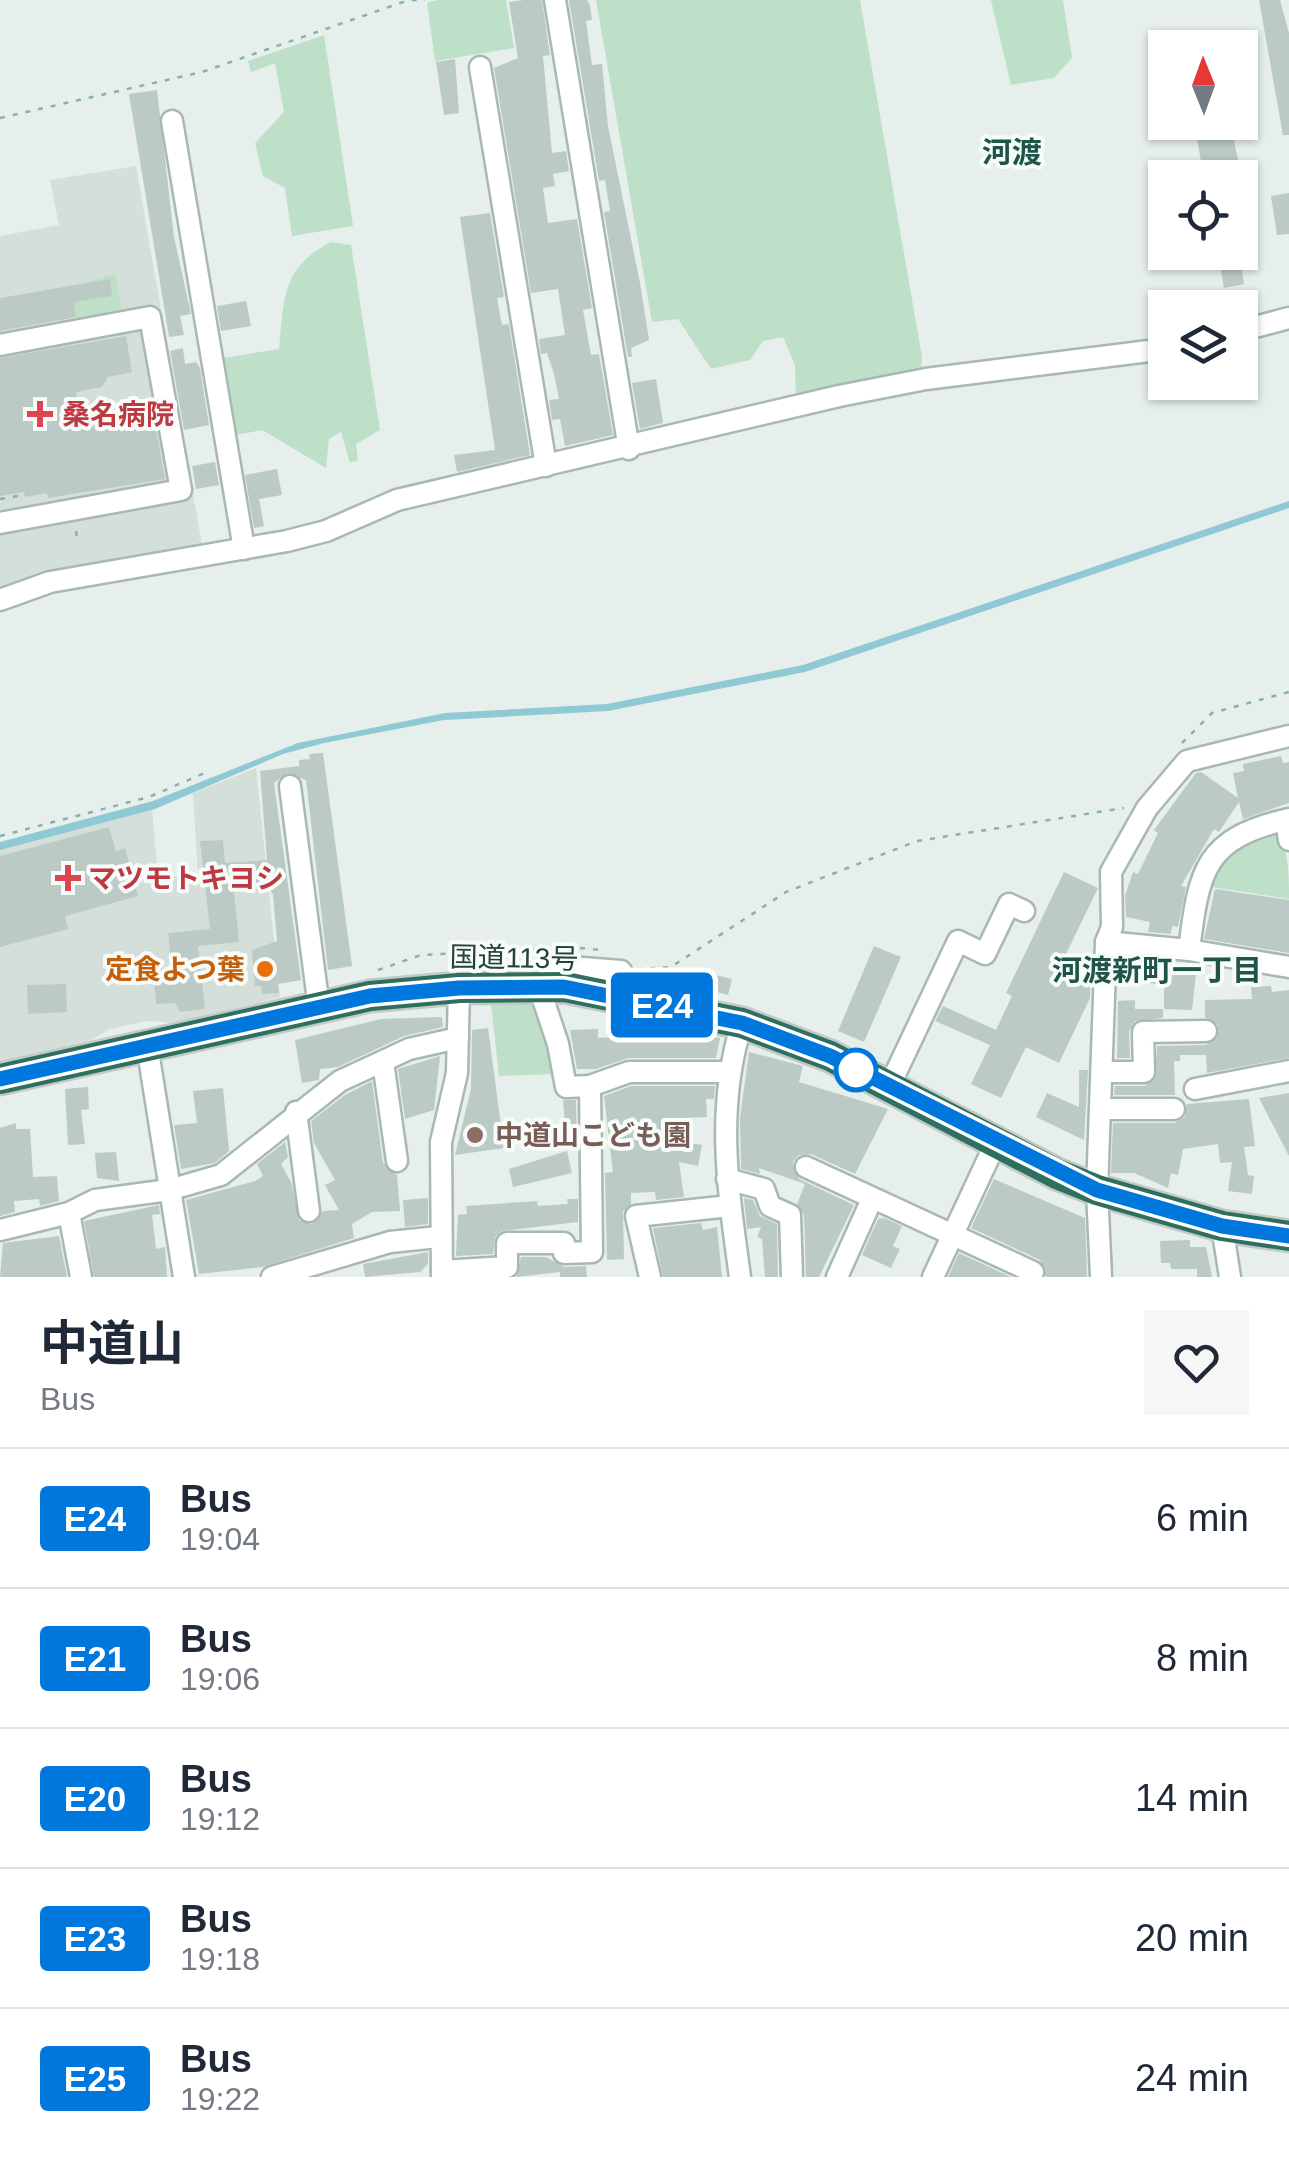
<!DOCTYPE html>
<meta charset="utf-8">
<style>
:root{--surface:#fff;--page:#f6f6f7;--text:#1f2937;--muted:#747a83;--line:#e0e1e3}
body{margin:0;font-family:Helvetica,"Noto Sans JP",sans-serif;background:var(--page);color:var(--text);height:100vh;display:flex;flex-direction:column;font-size:38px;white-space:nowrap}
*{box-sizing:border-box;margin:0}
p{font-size:32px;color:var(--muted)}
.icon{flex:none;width:55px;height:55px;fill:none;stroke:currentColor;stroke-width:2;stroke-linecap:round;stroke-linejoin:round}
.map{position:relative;height:1277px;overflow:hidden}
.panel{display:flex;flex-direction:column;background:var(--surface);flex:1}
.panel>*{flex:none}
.badge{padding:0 20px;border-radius:8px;font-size:35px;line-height:65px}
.needle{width:65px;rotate:359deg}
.tools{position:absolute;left:1148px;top:30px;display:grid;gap:20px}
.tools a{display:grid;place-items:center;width:110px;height:110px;border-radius:0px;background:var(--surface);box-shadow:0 2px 8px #0004;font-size:50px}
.map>.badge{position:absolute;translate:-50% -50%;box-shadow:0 0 0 5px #fff}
.round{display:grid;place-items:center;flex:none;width:105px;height:105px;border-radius:0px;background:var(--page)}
.summary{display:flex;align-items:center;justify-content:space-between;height:170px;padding:0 40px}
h1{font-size:48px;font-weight:700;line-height:75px}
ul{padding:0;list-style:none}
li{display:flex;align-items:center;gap:30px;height:140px;padding:0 40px;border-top:2px solid var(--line)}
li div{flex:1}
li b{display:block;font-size:38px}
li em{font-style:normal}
li .badge{min-width:110px;font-weight:700;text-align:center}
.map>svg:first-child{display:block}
.built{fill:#d4dfda}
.green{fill:#bfe0c8}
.water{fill:#8ec9d4}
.building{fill:#bbcac4}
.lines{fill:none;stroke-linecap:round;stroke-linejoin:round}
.minor-casing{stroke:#a8b8b2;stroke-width:25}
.highway-casing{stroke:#c2cac8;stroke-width:35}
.path{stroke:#86b3a5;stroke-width:2.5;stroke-dasharray:5 8;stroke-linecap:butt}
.minor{stroke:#fff;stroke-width:20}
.highway{stroke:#2f6f62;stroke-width:30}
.line-casing{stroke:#fff;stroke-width:22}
.line{stroke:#07d;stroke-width:15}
.health-dot{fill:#e0444e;stroke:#f7fbf9;stroke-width:4}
.food-dot{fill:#e8710a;stroke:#f7fbf9;stroke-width:4}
.stop-dot{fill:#fff;stroke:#07d;stroke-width:5}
.education-dot{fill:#8d6e63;stroke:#f7fbf9;stroke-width:4}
.labels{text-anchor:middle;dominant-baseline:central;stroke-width:8;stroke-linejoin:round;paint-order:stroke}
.health-label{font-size:28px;font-weight:bold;fill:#be3a42;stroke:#f7fbf9;text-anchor:start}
.street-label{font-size:28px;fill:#24423a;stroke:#f7fbf9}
.food-label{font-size:28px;font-weight:bold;fill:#c56008;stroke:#f7fbf9;text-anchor:end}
.education-label{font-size:28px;font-weight:bold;fill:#785e54;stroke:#f7fbf9;text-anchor:start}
.neighbourhood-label{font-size:30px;font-weight:bold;fill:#1f5548;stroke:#f7fbf9}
</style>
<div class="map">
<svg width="1289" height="1277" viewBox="0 0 1289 1277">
<rect width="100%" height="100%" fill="#e6efeb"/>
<!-- built -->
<g class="built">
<polygon points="136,166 203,551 0,596 0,236 59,225 50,180"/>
<polygon points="256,768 280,997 178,1023 147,1021 110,1029 91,1040 0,1062 0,849 152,808 158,878 198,875 193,793"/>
</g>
<!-- green -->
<g class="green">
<polygon points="438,0 506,0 514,48 435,61 427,3"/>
<polygon points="596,0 860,0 922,357 921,374 796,399 795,365 783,337 763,341 750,360 711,369 678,319 652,322"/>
<polygon points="991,0 1063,0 1072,58 1054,78 1011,85"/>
<polygon points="324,35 353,226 292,236 285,188 263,176 255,143 284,112 275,63 251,72 248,61"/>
<path d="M331 242 351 245 380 430 356 444 358 460 350 463 341 432 329 439 326 468 262 430 231 436 217 359 279 349C284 298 282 267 331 242Z"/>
<polygon points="115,274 122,312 77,319 71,286"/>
<path d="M1275 830C1289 844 1289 879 1289 899L1205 886 1224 854Z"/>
<polygon points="515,1002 539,1005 552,1074 499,1076 491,1003"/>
</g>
<!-- water -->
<polygon class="water" points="1289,501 1289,508 805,672 608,711 444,720 324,743 283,754 155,809 0,850 0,842 153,801 298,743 445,713 607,704 803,665"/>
<!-- building -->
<g class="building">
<polygon points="524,0 542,0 550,55 543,56 552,153 566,151 569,171 553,174 555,186 543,188 548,223 577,219 592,308 583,310 591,355 599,354 613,435 565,446 560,419 552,420 549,400 559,399 554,374 547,353 541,354 539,339 565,335 558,289 531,293 494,68 518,58 509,2"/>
<polygon points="569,0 587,0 590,6 592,20 586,21 592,65 602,64 608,126 640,283 649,340 631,348 632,357 628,357 604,212 610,211 605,180 599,181"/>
<polygon points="1259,0 1280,0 1289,33 1289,135 1283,135"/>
<polygon points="455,59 459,113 444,115 436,62"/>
<polygon points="157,90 174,237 191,314 180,316 184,335 169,337 129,94"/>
<polygon points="1194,122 1230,122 1242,178 1204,178"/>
<polygon points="1289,193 1289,234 1277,235 1271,196"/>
<polygon points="490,213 504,297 497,298 502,325 509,324 530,455 457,472 454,455 495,450 460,217"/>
<polygon points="1218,252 1239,252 1244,284 1224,288"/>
<polygon points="110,279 112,296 74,302 76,317 0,331 0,298"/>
<polygon points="246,301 251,326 221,331 217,306"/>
<polygon points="126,336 132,372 108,377 102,387 76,392 82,421 152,408 165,479 48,498 47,493 25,497 24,492 0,496 0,358"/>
<polygon points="183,348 185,364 196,362 200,368 209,425 184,430 170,351"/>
<polygon points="656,379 663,423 640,429 632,383"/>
<polygon points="215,462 219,485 196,489 192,466"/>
<polygon points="277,469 282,495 259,499 264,526 254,528 245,475"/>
<polygon points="323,753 352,966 328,970 306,780 287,773 274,783 301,980 278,984 279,993 262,994 261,986 255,986 252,950 277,941 273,895 270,889 234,892 239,942 198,946 205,1009 180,1012 175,1003 156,1004 154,976 172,975 168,933 210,929 200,841 223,840 225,863 267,860 260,771 299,766 299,760 310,759 309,754"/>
<polygon points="1281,756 1283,763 1289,762 1289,803 1243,819 1239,802 1219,832 1214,829 1181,886 1186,887 1178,927 1172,926 1171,934 1148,932 1150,922 1126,917 1125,896 1133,872 1138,874 1158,833 1154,830 1196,773 1201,772 1238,798 1233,773 1244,771 1243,764"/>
<polygon points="109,827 116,851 125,848 138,896 65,916 68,929 0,947 0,856"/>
<polygon points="1064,872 1098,888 1065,956 1091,969 1090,998 1059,1063 1026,1047 1001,1098 971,1084 990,1045 935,1021 943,1006 996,1030 1012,996 1006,993"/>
<polygon points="1215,889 1289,900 1289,953 1204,939"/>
<polygon points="874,946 901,957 864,1042 838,1031"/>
<polygon points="1150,960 1197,965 1192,1010 1164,1009 1164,985 1148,983"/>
<polygon points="708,973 732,979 728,995 709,990 707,997 692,994 695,980 706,983"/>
<polygon points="66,984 67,1012 28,1014 27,985"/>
<polygon points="1271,986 1272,992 1289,990 1289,1058 1207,1073 1206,1055 1180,1055 1180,1061 1174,1061 1175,1095 1114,1095 1115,1086 1145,1086 1155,1079 1157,1046 1206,1045 1217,1038 1218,1025 1205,1017 1205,1000 1252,999 1251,987"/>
<polygon points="1135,1000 1135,1009 1163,1009 1163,1018 1135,1021 1129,1031 1130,1058 1117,1058 1118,1001"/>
<polygon points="442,1017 443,1027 404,1036 338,1067 320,1069 319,1080 302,1083 295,1040 381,1019"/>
<polygon points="632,1020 720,1038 716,1058 628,1058 596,1069 577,1069 570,1030 598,1029 598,1038 628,1036"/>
<polygon points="488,1028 504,1148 455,1155 471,1089 472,1030"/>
<polygon points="749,1052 803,1066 799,1082 888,1109 855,1174 811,1154 799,1155 793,1162 799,1179 854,1205 819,1277 806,1277 804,1215 797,1204 805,1184 759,1168 760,1174 741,1169 740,1118"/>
<polygon points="440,1056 434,1110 405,1119 398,1069"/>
<polygon points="1079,1070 1088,1070 1084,1140 1036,1117 1047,1093 1079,1107"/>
<polygon points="372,1081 383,1163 397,1175 400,1211 372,1212 352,1224 354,1238 262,1267 199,1274 186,1200 255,1181 263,1176 257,1164 285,1142 288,1157 281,1164 292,1184 299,1220 312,1224 323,1211 339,1210 325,1185 335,1180 314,1143 311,1121 345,1095"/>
<polygon points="631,1086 715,1086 714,1099 706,1099 707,1117 683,1118 685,1142 702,1145 698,1166 679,1162 684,1197 656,1200 655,1192 631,1193 631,1204 623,1212 624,1259 607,1260 605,1173 613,1172 604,1096"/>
<polygon points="88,1087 89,1109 81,1110 85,1144 68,1145 65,1089"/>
<polygon points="223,1088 229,1151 215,1163 181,1169 174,1125 197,1123 193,1091"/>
<polygon points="1289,1093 1289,1156 1259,1098"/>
<polygon points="1249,1099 1255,1146 1244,1147 1248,1175 1254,1176 1252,1194 1228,1191 1232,1162 1220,1163 1218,1144 1183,1149 1178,1175 1171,1173 1168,1188 1134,1173 1111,1173 1113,1123 1175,1123 1185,1117 1187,1104"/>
<polygon points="563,1100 576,1100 577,1148 567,1149"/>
<polygon points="16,1123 16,1129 30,1129 33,1177 57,1176 59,1201 40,1206 39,1199 14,1201 15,1212 0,1216 0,1128"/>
<polygon points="567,1151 572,1173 513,1187 509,1169"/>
<polygon points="116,1152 119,1181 97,1178 95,1153"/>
<polygon points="994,1179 1085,1218 1087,1277 1046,1277 1040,1260 971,1228"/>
<polygon points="428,1198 428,1224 405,1227 403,1200"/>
<polygon points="744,1198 753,1200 760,1216 777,1224 778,1277 765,1277 762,1239 757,1237 761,1227 747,1229"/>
<polygon points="567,1199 578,1199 578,1222 501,1231 495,1237 493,1254 456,1256 458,1215 467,1214 466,1206 537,1201 538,1206 568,1204"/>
<polygon points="159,1205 160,1214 152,1215 156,1249 165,1247 167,1277 94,1277 84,1221"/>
<polygon points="884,1218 902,1226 893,1246 900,1249 891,1268 862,1255 878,1219"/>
<polygon points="701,1223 703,1230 717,1227 722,1277 663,1277 653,1228"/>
<polygon points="59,1236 67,1277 0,1277 3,1243"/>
<polygon points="1190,1240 1190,1247 1206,1247 1212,1277 1197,1277 1197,1269 1171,1269 1170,1263 1161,1263 1160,1241"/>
<polygon points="428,1252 428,1264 420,1272 365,1277 363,1264"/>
<polygon points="959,1253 1011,1277 948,1277"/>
<polygon points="521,1257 546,1257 564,1267 586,1266 587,1277 560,1277 560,1272 516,1277"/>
</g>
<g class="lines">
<!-- minor casing -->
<g class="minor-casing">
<g id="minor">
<polyline points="555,0 629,449"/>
<polyline points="480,67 546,466"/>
<polyline points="172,121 244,549"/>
<polyline points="1240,331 1289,318"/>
<polyline points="0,345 150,317 181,490 0,523"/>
<polyline points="0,600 50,582 287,541 326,531 397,500 839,396 926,379 1165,349"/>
<polyline points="290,786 319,1008"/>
<path d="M1289 819C1204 838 1199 870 1189 950L1289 967"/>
<polyline points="1286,820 1289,840"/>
<polyline points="1189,950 1106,942 1112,927 1111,872 1147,808 1187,761 1289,736"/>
<polyline points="550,987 557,966 621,971"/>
<polyline points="147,1045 184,1277"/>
<polyline points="383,1062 397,1161"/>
<polyline points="1102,1072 1144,1072 1143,1032 1206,1031"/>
<polyline points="590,1086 629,1072 726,1072"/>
<polyline points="888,1089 958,941 985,954 1009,904 1024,911"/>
<polyline points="1195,1089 1289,1071"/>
<polyline points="1101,1109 1174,1109"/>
<polyline points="296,1112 309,1211"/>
<polyline points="806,1167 1033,1272 1030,1277"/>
<polyline points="727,1179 764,1189 770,1206 790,1215 792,1277"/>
<polyline points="69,1213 81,1277"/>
<polyline points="1222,1226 1230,1277"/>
<polyline points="0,1230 69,1213 95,1200 169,1190 221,1175 340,1081 409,1049 458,1038"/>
<polyline points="442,1271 507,1267 507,1243 564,1243 564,1253 592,1252 590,1086 566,1087 558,1044 539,987"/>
<polyline points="272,1277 390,1242 438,1237"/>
<polyline points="442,1277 441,1142 457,1073 459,988"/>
<polyline points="650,1277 636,1216 730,1206"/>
<path d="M740 1277C728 1189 715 1109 742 1023"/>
<polyline points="837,1277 872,1199"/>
<polyline points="933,1277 996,1142"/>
<polyline points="1101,1277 1097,1190 1106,942"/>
</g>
</g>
<!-- highway casing -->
<g class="highway-casing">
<polyline id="highway" points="0,1079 370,996 459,988 565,987 742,1023 830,1056 1057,1174 1097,1190 1222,1226 1289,1236"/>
</g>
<!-- path -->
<g class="path">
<polyline points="0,118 202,72 409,0 425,0"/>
<polyline points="0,499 23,495"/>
<polyline points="76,531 78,543"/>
<polyline points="1182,743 1212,713 1289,692"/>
<polyline points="0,836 149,797 207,772"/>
<polyline points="580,948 602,950"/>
<polyline points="637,969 671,967 786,892 917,841 1124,808"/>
<polyline points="378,970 421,955 547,949"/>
</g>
<!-- minor -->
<use href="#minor" class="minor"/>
<!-- highway -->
<use href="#highway" class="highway"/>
</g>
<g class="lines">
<!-- line casing -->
<g class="line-casing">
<polyline id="line" points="0,1079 370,996 459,988 564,987 742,1023 830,1056 1097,1190 1222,1226 1289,1236"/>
</g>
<!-- line -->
<use href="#line" class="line"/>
</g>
<!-- markers -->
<g class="health-dot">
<path d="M35 399h10v10h10v10h-10v10h-10v-10h-10v-10h10z"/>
<path d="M63 863h10v10h10v10h-10v10h-10v-10h-10v-10h10z"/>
</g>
<circle class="food-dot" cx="265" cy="969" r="10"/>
<circle class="stop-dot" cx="856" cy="1070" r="20"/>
<circle class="education-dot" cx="475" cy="1135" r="10"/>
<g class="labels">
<!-- health labels -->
<g class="health-label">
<text x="62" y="414">桑名病院</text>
<text x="88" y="878">マツモトキヨシ</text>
</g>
<!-- street labels -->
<g class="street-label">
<text transform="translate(514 958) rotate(1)">国道113号</text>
</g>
<!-- food labels -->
<g class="food-label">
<text x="245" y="969">定食よつ葉</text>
</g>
<!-- education labels -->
<g class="education-label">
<text x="495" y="1135">中道山こども園</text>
</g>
<!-- neighbourhood labels -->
<g class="neighbourhood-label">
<text x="1012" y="152">河渡</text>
<text x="1157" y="970">河渡新町一丁目</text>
</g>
</g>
</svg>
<div class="tools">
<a><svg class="needle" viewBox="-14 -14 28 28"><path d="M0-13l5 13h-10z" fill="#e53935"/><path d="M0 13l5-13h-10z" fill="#747a83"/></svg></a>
<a><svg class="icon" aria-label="locate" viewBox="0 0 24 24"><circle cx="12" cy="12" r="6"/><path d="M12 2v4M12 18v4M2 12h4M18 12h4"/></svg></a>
<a><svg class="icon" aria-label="layers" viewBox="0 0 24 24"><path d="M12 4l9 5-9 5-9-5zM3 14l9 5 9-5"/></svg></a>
</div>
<b class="badge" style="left:662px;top:1005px;background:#07d;color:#fff">E24</b>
</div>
<section class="panel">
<div class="summary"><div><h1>中道山</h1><p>Bus</p></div><a class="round"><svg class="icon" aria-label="heart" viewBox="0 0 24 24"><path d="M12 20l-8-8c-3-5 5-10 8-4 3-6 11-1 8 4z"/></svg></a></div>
<ul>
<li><span class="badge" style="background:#07d;color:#fff">E24</span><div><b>Bus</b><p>19:04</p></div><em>6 min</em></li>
<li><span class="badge" style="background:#07d;color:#fff">E21</span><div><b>Bus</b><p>19:06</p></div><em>8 min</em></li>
<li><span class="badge" style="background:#07d;color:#fff">E20</span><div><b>Bus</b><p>19:12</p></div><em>14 min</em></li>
<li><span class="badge" style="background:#07d;color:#fff">E23</span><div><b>Bus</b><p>19:18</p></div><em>20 min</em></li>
<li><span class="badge" style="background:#07d;color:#fff">E25</span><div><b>Bus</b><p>19:22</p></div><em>24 min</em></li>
</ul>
</section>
